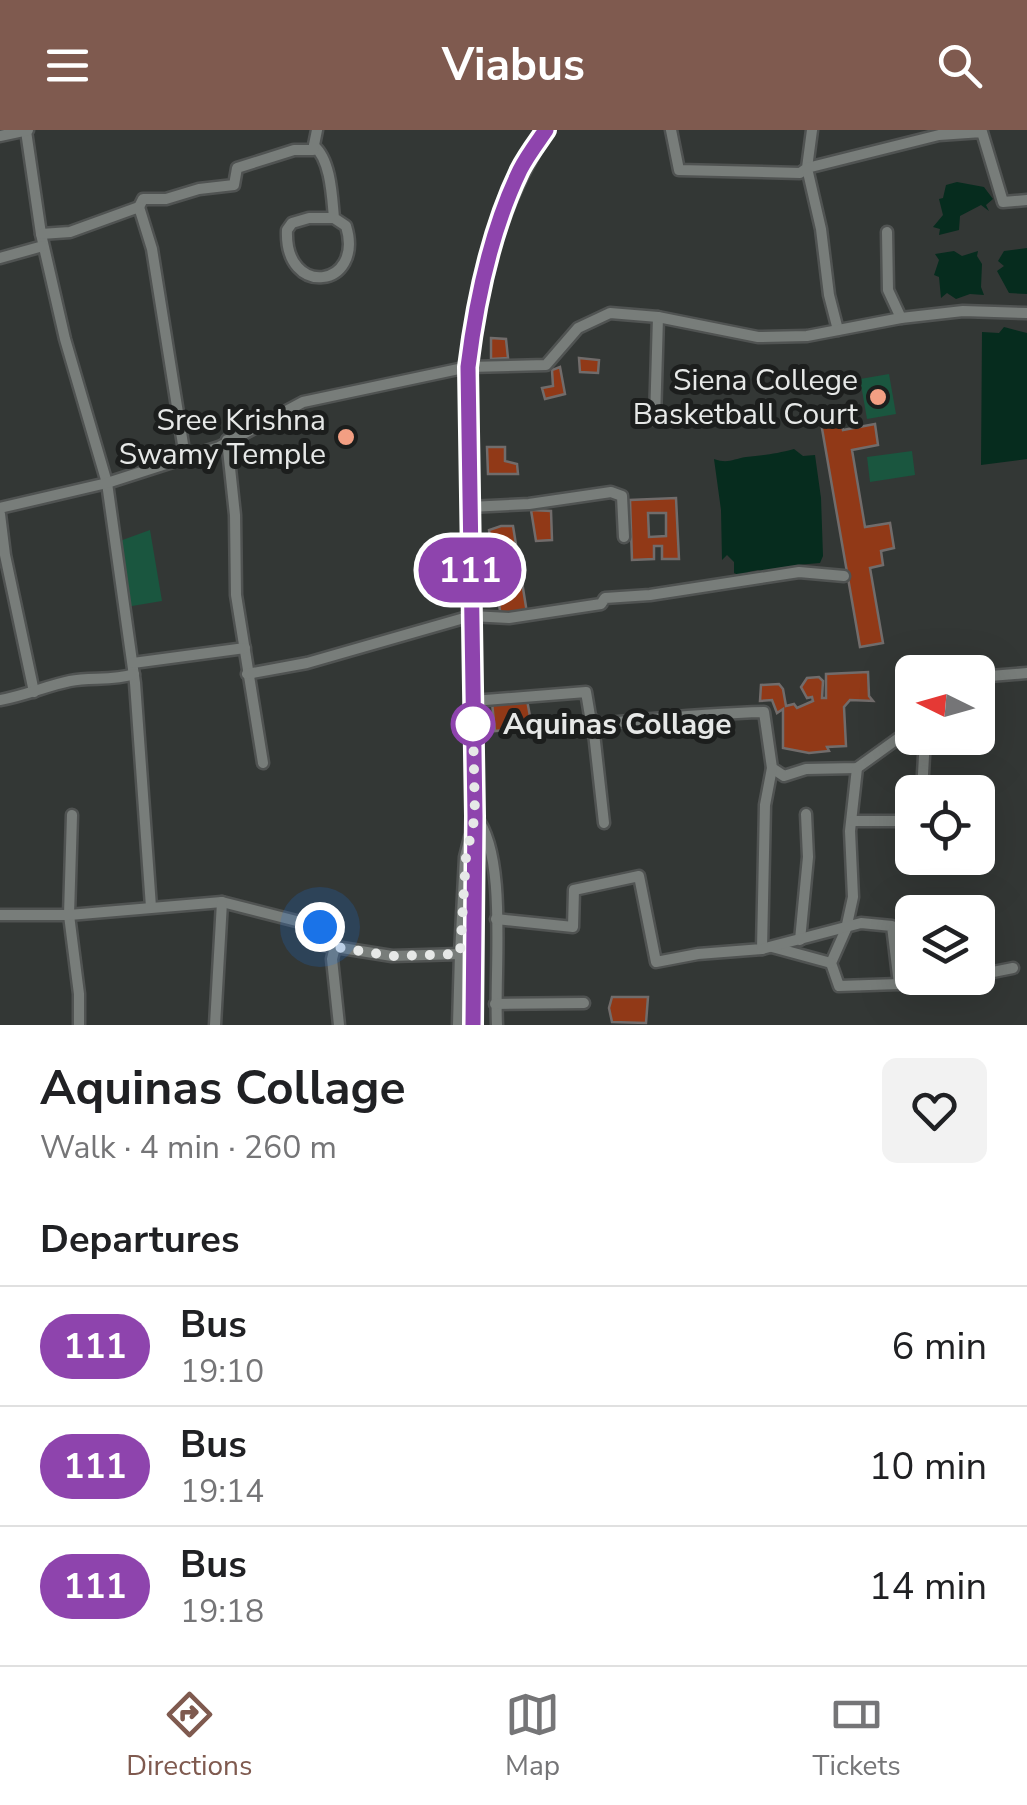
<!DOCTYPE html>
<meta charset="utf-8">
<style>
:root{--surface:#fff;--page:#f2f2f2;--text:#202124;--muted:#757577;--line:#e0e0e0;--accent:#7f5a4f}
body{margin:0;font-family:"Nunito Sans",sans-serif;background:var(--page);color:var(--text);height:100vh;display:flex;flex-direction:column;font-size:38px;white-space:nowrap}
*{box-sizing:border-box;margin:0}
p{font-size:32px;color:var(--muted)}
.icon{flex:none;width:55px;height:55px;fill:none;stroke:currentColor;stroke-width:2;stroke-linecap:round;stroke-linejoin:round}
.map{position:relative;height:895px;overflow:hidden}
.sheet{display:flex;flex-direction:column;background:var(--surface);flex:1}
.sheet>*{flex:none}
.badge{padding:0 20px;border-radius:32px;font-size:35px;line-height:65px}
.needle{width:65px;rotate:275deg}
.controls{position:absolute;left:895px;top:525px;display:grid;gap:20px}
.controls a{display:grid;place-items:center;width:100px;height:100px;border-radius:15px;background:var(--surface);box-shadow:0 10px 40px #0002;font-size:50px}
.you{position:absolute;width:50px;height:50px;margin:-25px;border:8px solid #fff;border-radius:50%;background:#1a73e8;box-shadow:0 0 0 15px #1a73e833}
.map>.badge{position:absolute;translate:-50% -50%;box-shadow:0 0 0 5px #fff}
h2{padding:0 40px;font-size:38px;line-height:90px}
.round{display:grid;place-items:center;flex:none;width:105px;height:105px;border-radius:15px;background:var(--page)}
.summary{display:flex;align-items:center;justify-content:space-between;height:170px;padding:0 40px}
h1{font-size:48px;font-weight:700;line-height:75px}
ul{padding:0;list-style:none}
li{display:flex;align-items:center;gap:30px;height:120px;padding:0 40px;border-top:2px solid var(--line)}
li div{flex:1}
li b{display:block;font-size:38px}
li em{font-style:normal}
li .badge{min-width:110px;font-weight:700;text-align:center}
header{display:flex;justify-content:space-between;align-items:center;height:130px;padding:0 40px;background:var(--accent);color:#fff;font-size:45px;font-weight:700}
.menu{display:flex;justify-content:space-around;align-items:center;height:140px;border-top:2px solid var(--line);background:var(--surface);font-size:28px;color:var(--muted)}
.menu a{display:grid;justify-items:center;gap:5px}
.menu .current{color:var(--accent)}
.map>svg:first-child{display:block}
.green{fill:#1a563f}
.water{fill:#062c1e}
.building{fill:#913917;stroke:#716c6b;stroke-width:2.5;fill-rule:evenodd}
.lines{fill:none;stroke-linecap:round;stroke-linejoin:round}
.street-casing{stroke:#505352;stroke-width:15}
.primary-casing{stroke:#505352;stroke-width:20}
.street{stroke:#787d7a;stroke-width:10}
.primary{stroke:#67ab8e;stroke-width:15}
.line-casing{stroke:#fff;stroke-width:22}
.line{stroke:#8e44ad;stroke-width:15}
.walk{stroke:#e6e8e7;stroke-width:10;stroke-dasharray:0 18}
.poi-dot{fill:#f39f83;stroke:#1c1e1d;stroke-width:4}
.stop-dot{fill:#fff;stroke:#8e44ad;stroke-width:5}
.labels{text-anchor:middle;dominant-baseline:central;stroke-width:10;stroke-linejoin:round;paint-order:stroke}
.poi-label{font-size:30px;fill:#e6e8e7;stroke:#1c1e1d;text-anchor:end}
.stop-label{font-size:30px;font-weight:bold;fill:#e6e8e7;stroke:#1c1e1d;text-anchor:start}
</style>
<header><svg class="icon" aria-label="menu" viewBox="0 0 24 24"><path d="M4 6h16M4 12h16M4 18h16"/></svg>Viabus<svg class="icon" aria-label="search" viewBox="0 0 24 24"><circle cx="10" cy="10" r="6"/><path d="M15 15l6 6"/></svg></header>
<div class="map">
<svg width="1027" height="895" viewBox="0 0 1027 895">
<rect width="100%" height="100%" fill="#333735"/>
<!-- green -->
<g class="green">
<polygon points="889,244 896,284 867,289 860,249"/>
<polygon points="912,321 915,345 870,352 867,327"/>
<polygon points="150,400 162,471 126,477 117,412"/>
</g>
<!-- water -->
<g class="water">
<polygon points="957,52 984,57 993,69 986,75 989,81 981,75 960,86 959,100 939,105 940,99 933,97 943,85 939,69 943,68 946,55"/>
<polygon points="1027,118 1027,164 1009,163 997,141 1004,136 998,131 1004,121"/>
<polygon points="954,121 962,126 978,121 977,126 982,134 981,157 984,165 970,164 956,169 947,163 941,168 939,147 934,145 939,130 935,124"/>
<polygon points="1004,197 1027,203 1027,329 981,335 982,202 999,203"/>
<path d="M794 319 803 326 815 325 821 368 823 426 820 433 796 435 790 441 781 437 773 445 758 440 748 442 745 448 734 443V432L727 425 722 430 721 380 714 329C728 334 733 329 746 327 764 325 776 324 794 319Z"/>
</g>
<!-- building -->
<g class="building">
<polygon points="491,208 506,209 508,228 491,229"/>
<polygon points="579,228 599,230 598,243 580,242"/>
<polygon points="560,237 565,264 545,269 542,258 553,256 552,240"/>
<polygon points="840,284 843,300 875,294 878,315 852,320 865,397 890,393 894,418 881,421 883,435 870,438 883,513 860,517 820,287"/>
<polygon points="487,317 505,317 505,331 517,334 518,344 488,344"/>
<path d="M676 368 679 429H662V416H654V429L632 430 630 370ZM648 383H666V406L649 407Z"/>
<polygon points="531,380 551,381 552,410 536,411"/>
<polygon points="501,396 513,396 527,483 506,485 500,481 489,400"/>
<polygon points="868,542 869,566 873,571 850,570 844,577 846,616 827,617 829,621 809,623 783,618 783,579 777,583 772,570 760,571 761,555 779,554 783,559 786,576 794,574 797,578 813,571 812,567 807,568 801,557 807,548 819,547 823,551 822,568 826,568 826,544"/>
<polygon points="527,570 532,597 495,601 492,573"/>
<polygon points="612,867 648,867 646,893 612,892 609,878"/>
</g>
<g class="lines">
<!-- street casing -->
<g class="street-casing">
<g id="street">
<polyline points="671,0 679,40 800,43 807,38 812,0"/>
<polyline points="26,1 41,104 65,209 107,353 135,553 151,777"/>
<polyline points="0,6 28,0"/>
<path d="M314 16C331 30 332 67 334 88L346 96C365 158 284 169 287 100L292 93 309 88H334"/>
<polyline points="139,77 143,69 166,69 199,59 234,55 237,38 294,20 313,20 317,0"/>
<polyline points="887,102 888,160 901,188"/>
<polyline points="41,104 70,102 139,77 152,119 185,327"/>
<polyline points="0,128 43,116"/>
<polyline points="838,200 829,165 821,99 807,38 939,5 982,2 1003,72 1027,70"/>
<polyline points="655,290 658,187"/>
<polyline points="227,310 235,385 236,465 263,633"/>
<polyline points="469,377 529,374 611,362 622,366 624,407"/>
<polyline points="0,378 107,353 219,317 303,272 468,237 546,235 578,198 610,183 658,187 758,207 807,206 901,188 963,181 1027,183"/>
<polyline points="0,384 5,425 34,562"/>
<polyline points="133,533 245,518"/>
<polyline points="247,544 307,533 471,486 509,488 601,474 605,468 650,465 799,442 844,446"/>
<polyline points="978,547 1027,543"/>
<path d="M0 570C24 566 46 556 70 551 91 547 113 551 134 544"/>
<path d="M473 571 586 562 590 586 596 594C652 589 708 583 764 582L772 638 784 646 806 639 857 638 900 607 912 591 909 565 912 560"/>
<polyline points="593,594 604,693"/>
<polyline points="857,638 850,701 853,767 846,799 831,833 839,856 899,854"/>
<polyline points="922,662 925,608"/>
<polyline points="72,685 69,785 79,864 79,895"/>
<path d="M476 687C508 726 494 843 497 895"/>
<polyline points="853,691 912,691"/>
<polyline points="0,785 69,785 222,772 320,797 323,815 392,826 460,824 465,727 470,707"/>
<polyline points="496,789 573,797 574,760 639,746 656,832 698,824 762,819 765,675 772,638"/>
<polyline points="800,810 808,727 806,684"/>
<polyline points="335,817 332,829 339,895"/>
<polyline points="772,817 831,833"/>
<polyline points="762,819 861,793 892,796 899,854 967,848"/>
<polyline points="978,845 1013,838"/>
<polyline points="495,874 584,873"/>
<polyline points="215,895 222,772"/>
<polyline points="458,895 460,824"/>
</g>
</g>
<!-- primary casing -->
<g class="primary-casing">
<path id="primary" d="M473 895 475 686 468 237C477 154 499 70 546 0"/>
</g>
<!-- street -->
<use href="#street" class="street"/>
<!-- primary -->
<use href="#primary" class="primary"/>
</g>
<g class="lines">
<!-- line casing -->
<g class="line-casing">
<path id="line" d="M473 895 475 686 468 237C476 172 491 100 520 40 527 26 537 13 546 0"/>
</g>
<!-- line -->
<use href="#line" class="line"/>
<!-- walk -->
<polyline class="walk" points="320,797 323,815 392,826 460,824 466,727 475,686 473,594"/>
</g>
<!-- markers -->
<g class="poi-dot">
<circle cx="878" cy="267" r="10"/>
<circle cx="346" cy="307" r="10"/>
</g>
<circle class="stop-dot" cx="473" cy="594" r="20"/>
<g class="labels">
<!-- poi labels -->
<g class="poi-label">
<text x="858" y="250">Siena College<tspan x="858" dy="34">Basketball Court</tspan></text>
<text x="326" y="290">Sree Krishna<tspan x="326" dy="34">Swamy Temple</tspan></text>
</g>
<!-- stop labels -->
<g class="stop-label">
<text x="503" y="594">Aquinas Collage</text>
</g>
</g>
</svg>
<div class="controls">
<a><svg class="needle" viewBox="-14 -14 28 28"><path d="M0-13l5 13h-10z" fill="#e53935"/><path d="M0 13l5-13h-10z" fill="#757577"/></svg></a>
<a><svg class="icon" aria-label="locate" viewBox="0 0 24 24"><circle cx="12" cy="12" r="6"/><path d="M12 2v4M12 18v4M2 12h4M18 12h4"/></svg></a>
<a><svg class="icon" aria-label="layers" viewBox="0 0 24 24"><path d="M12 4l9 5-9 5-9-5zM3 14l9 5 9-5"/></svg></a>
</div>
<div class="you" style="left:320px;top:797px"></div>
<b class="badge" style="left:470px;top:440px;background:#8e44ad;color:#fff">111</b>
</div>
<section class="sheet">
<div class="summary"><div><h1>Aquinas Collage</h1><p>Walk · 4 min · 260 m</p></div><a class="round"><svg class="icon" aria-label="heart" viewBox="0 0 24 24"><path d="M12 20l-8-8c-3-5 5-10 8-4 3-6 11-1 8 4z"/></svg></a></div>
<h2>Departures</h2>
<ul>
<li><span class="badge" style="background:#8e44ad;color:#fff">111</span><div><b>Bus</b><p>19:10</p></div><em>6 min</em></li>
<li><span class="badge" style="background:#8e44ad;color:#fff">111</span><div><b>Bus</b><p>19:14</p></div><em>10 min</em></li>
<li><span class="badge" style="background:#8e44ad;color:#fff">111</span><div><b>Bus</b><p>19:18</p></div><em>14 min</em></li>
</ul>
</section>
<nav class="menu">
<a class="current"><svg class="icon" aria-label="directions" viewBox="0 0 24 24"><path d="M12 3l9 9-9 9-9-9zM9 14v-3h6M13 9l2 2-2 2"/></svg>Directions</a>
<a><svg class="icon" aria-label="map" viewBox="0 0 24 24"><path d="M3 6l6-2 6 2 6-2v14l-6 2-6-2-6 2zM9 4v14M15 6v14"/></svg>Map</a>
<a><svg class="icon" aria-label="tickets" viewBox="0 0 24 24"><path d="M3 7h18v10H3zM15 7v10"/></svg>Tickets</a>
</nav>
